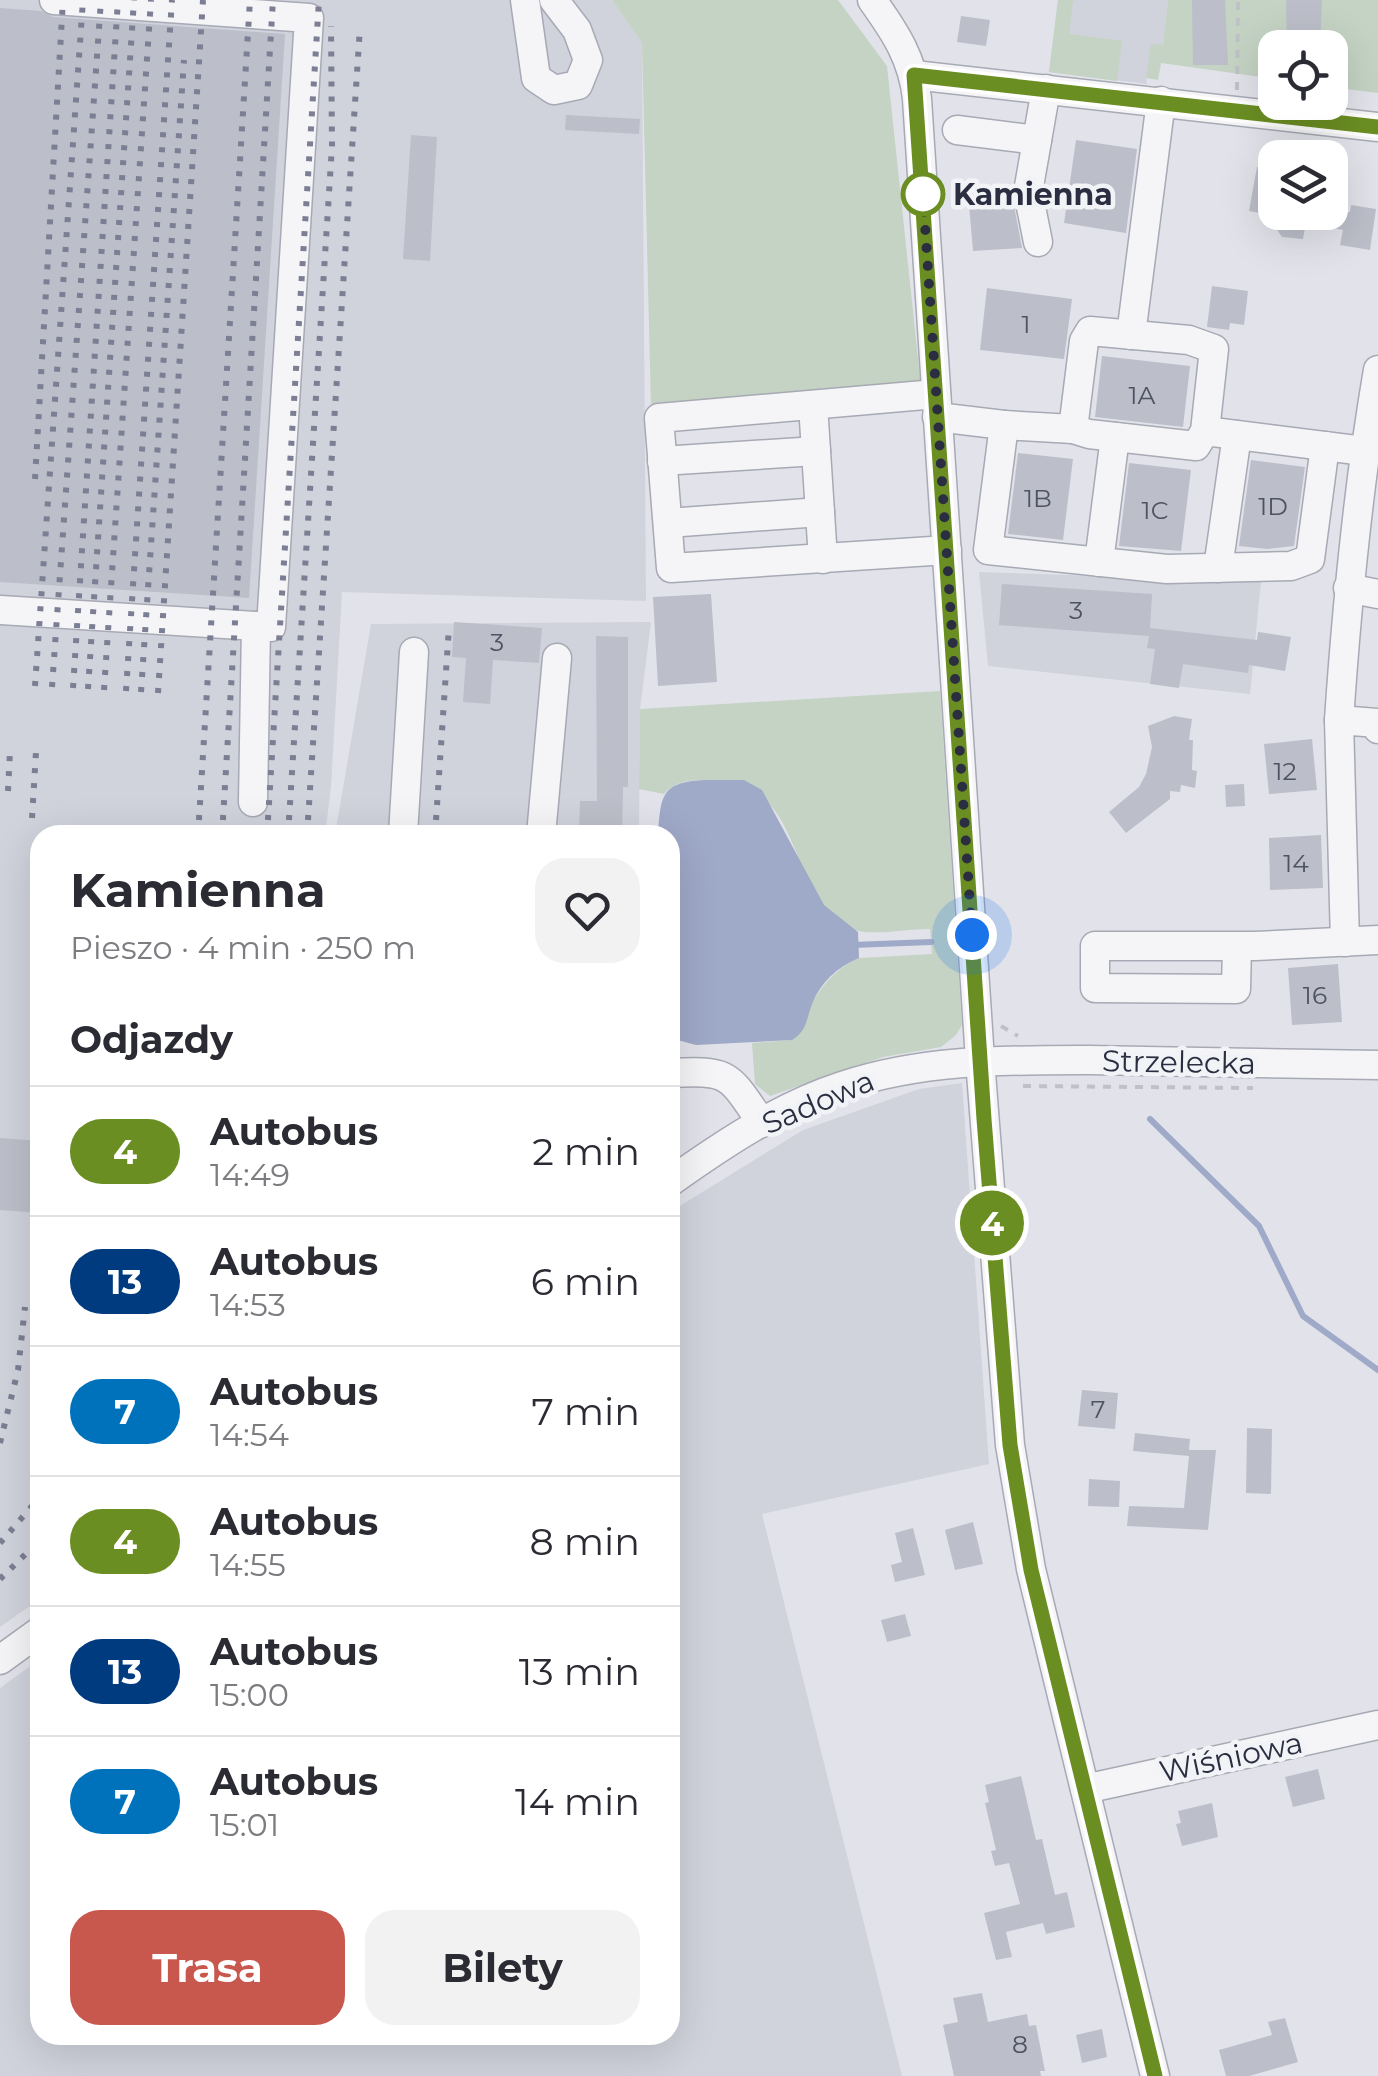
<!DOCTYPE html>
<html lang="pl">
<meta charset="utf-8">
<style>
:root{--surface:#fff;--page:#f2f2f3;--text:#2b2b33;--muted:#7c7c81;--line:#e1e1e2;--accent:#c8574d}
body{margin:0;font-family:Montserrat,sans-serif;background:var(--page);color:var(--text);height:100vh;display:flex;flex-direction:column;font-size:38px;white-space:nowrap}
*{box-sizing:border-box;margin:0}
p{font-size:32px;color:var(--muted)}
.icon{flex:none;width:55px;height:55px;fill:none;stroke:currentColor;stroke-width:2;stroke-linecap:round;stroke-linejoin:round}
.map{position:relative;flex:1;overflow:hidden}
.side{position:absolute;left:30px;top:825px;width:650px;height:1220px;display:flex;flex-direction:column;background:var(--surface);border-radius:30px;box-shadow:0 10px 40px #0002}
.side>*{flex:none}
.badge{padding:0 20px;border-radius:32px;font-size:35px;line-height:65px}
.fabs{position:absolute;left:1258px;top:30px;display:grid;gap:20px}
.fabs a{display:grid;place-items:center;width:90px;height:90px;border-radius:20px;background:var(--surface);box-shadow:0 10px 40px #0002;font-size:50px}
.you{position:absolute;width:50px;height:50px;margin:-25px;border:8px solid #fff;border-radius:50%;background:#1a73e8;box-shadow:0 0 0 15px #1a73e833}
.map>.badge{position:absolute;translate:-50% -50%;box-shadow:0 0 0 5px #fff}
h2{padding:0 40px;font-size:38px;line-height:90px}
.round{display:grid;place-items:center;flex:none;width:105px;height:105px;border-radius:30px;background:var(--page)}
.head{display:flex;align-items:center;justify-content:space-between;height:170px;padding:0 40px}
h1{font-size:48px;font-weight:700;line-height:75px}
.cta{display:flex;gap:20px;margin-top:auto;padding:20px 40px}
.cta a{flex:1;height:115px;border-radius:30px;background:var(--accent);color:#fff;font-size:40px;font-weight:700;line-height:115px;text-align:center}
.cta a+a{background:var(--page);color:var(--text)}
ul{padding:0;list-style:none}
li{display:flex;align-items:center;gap:30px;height:130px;padding:0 40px;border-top:2px solid var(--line)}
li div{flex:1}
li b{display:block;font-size:38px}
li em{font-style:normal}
li .badge{min-width:110px;font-weight:700;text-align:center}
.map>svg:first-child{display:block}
.built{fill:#d0d2dc}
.green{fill:#c4d3c3}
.water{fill:#9fa9c8}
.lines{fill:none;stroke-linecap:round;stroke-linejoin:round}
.stream{stroke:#9fa9c8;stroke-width:6}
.building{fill:#bcbec9}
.minor-casing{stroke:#a7a9b4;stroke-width:31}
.path{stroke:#c0c1c8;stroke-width:4;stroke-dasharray:8 8;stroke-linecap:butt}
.minor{stroke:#f5f5f8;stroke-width:28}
.rail{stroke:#7c7f93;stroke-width:6;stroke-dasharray:5 10;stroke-linecap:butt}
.line-casing{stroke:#fff;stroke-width:22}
.line{stroke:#6b8e23;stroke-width:15}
.walk{stroke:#2b2e41;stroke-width:10;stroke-dasharray:0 18}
.stop-dot{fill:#fff;stroke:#6b8e23;stroke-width:5}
.labels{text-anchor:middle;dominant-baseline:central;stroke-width:9;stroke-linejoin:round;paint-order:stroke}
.number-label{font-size:25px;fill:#4f5263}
.stop-label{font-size:30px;font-weight:bold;fill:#2b2e41;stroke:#f2f3f7;text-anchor:start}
.street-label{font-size:30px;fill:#2b2e41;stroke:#f2f3f7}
</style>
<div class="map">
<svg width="1378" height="2076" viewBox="0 0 1378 2076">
<rect width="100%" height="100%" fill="#e2e3ea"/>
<!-- built -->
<g class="built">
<polygon points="0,0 612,0 642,43 646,601 342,592 331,787 325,835 40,835 40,1599 0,1627"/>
<polygon points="1058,0 1168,0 1163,46 1146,78 1147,84 1049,72"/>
<polygon points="1262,571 1250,694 988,666 979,572 1159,578"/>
<polygon points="651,622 640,709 639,835 335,835 371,624"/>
<polygon points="962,1083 989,1464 762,1514 902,2076 0,2076 0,1688 40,1659 40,2035 670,2035 670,1212 803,1130 919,1089"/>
</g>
<!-- green -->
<g class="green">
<polygon points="612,0 838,0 887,66 921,387 651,407 642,43"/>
<polygon points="1058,0 1076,0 1073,1 1069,34 1122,41 1117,81 1049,72"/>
<polygon points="1168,0 1378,0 1378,93 1330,87 1330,48 1275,48 1275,79 1161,63 1158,80 1146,78 1151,44 1163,45"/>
<path d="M940 691 962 1025 956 1035 941 1047 883 1057 770 1096 755 1084 752 1043 791 1040C810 1007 823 974 859 958L932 954 930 929C911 928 869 937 853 929 780 894 811 779 706 780 690 780 675 781 664 794L639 789 640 709Z"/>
</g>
<!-- water -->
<path class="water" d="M705 780H744L762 790 824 905 858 932 859 958C837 967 821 982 812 1004 806 1020 807 1031 792 1040L696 1045 670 1038V835H658C661 795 661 782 705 780Z"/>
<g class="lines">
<!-- stream -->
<g class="stream">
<polyline points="852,945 931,942"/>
<polyline points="1150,1119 1259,1226 1303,1316 1378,1370"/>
</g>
</g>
<!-- building -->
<g class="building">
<polygon points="1192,0 1225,0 1228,65 1193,65"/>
<polygon points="1286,0 1322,0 1320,48 1287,48"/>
<polygon points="0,8 41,11 53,17 285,34 249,598 0,582"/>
<polygon points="961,16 990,20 986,46 957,42"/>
<polygon points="566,115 640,119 639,134 565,130"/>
<polygon points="411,135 437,137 430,261 403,259"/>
<polygon points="1076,140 1137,149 1126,233 1064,223"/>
<polygon points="1257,167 1275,169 1275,212 1350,212 1351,205 1376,209 1370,250 1340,245 1343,230 1306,222 1303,239 1282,237 1266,214 1249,211"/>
<polygon points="1011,190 1022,248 973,251 968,193"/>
<polygon points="1212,286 1248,291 1244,325 1230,323 1229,330 1207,327"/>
<polygon points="987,288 1072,299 1064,359 980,350"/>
<polygon points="1102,356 1190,366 1183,427 1095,417"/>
<polygon points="1018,453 1073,459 1063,540 1008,534"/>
<polygon points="1251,460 1305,467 1294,546 1267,549 1239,546"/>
<polygon points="1129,463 1191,470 1181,551 1119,546"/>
<polygon points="1002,584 1152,594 1150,628 1257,640 1258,632 1291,637 1285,671 1249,665 1248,673 1183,664 1179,688 1150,684 1155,649 1147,648 1149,636 999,625"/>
<polygon points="711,594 717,682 658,686 653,597"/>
<polygon points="454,622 542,628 539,663 493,660 490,704 463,702 466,658 452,657"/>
<polygon points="596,636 628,637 628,787 623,787 622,835 579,835 580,801 597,801"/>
<polygon points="1174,716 1192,719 1189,740 1193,740 1192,770 1197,771 1195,788 1181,785 1180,792 1170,791 1170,799 1126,833 1109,812 1139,787 1146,774 1152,747 1148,726"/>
<polygon points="1312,739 1317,790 1269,794 1264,744"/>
<polygon points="1244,784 1245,806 1226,807 1225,785"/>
<polygon points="1321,835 1323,888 1270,890 1269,838"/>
<polygon points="1338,964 1342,1022 1292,1025 1288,968"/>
<polygon points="0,1138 40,1141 40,1213 0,1210"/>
<polygon points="1082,1390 1118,1393 1115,1429 1078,1426"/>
<polygon points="1247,1428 1272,1429 1271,1494 1246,1493"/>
<polygon points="1135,1433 1190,1439 1189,1450 1216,1450 1208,1530 1127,1526 1129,1506 1184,1508 1189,1456 1133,1451"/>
<polygon points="1089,1479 1120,1481 1119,1507 1088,1506"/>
<polygon points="973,1522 983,1564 955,1570 945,1530"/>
<polygon points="913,1528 925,1575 895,1582 891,1565 902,1562 895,1533"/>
<polygon points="905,1614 911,1636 887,1642 881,1620"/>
<polygon points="1318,1769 1325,1799 1293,1807 1285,1777"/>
<polygon points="1021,1776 1036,1840 1042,1839 1055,1895 1067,1892 1075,1927 1046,1934 1043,1923 1006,1932 1012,1957 996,1960 984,1913 1020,1904 1009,1863 995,1866 991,1851 996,1850 985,1803 989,1802 985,1785"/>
<polygon points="1212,1803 1218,1837 1182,1846 1176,1824 1181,1823 1178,1811"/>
<polygon points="982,1993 988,2022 1027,2014 1029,2026 1036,2025 1045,2071 1040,2071 1041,2076 954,2076 943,2025 958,2022 953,1998"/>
<polygon points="1285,2018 1298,2062 1249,2076 1226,2076 1219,2050 1272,2035 1268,2022"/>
<polygon points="1102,2029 1107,2057 1082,2063 1076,2035"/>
</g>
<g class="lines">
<!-- minor casing -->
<g class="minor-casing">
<g id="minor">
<polyline points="525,0 536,78 554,90 578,85 588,60 577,30 554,0"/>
<path d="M872 0C895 32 913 59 917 99L980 1060 1010 1445 1031 1569 1155 2076"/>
<polyline points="914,75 1378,127"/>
<polyline points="957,130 1037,140"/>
<polyline points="1038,242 1028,192 1046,89"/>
<polyline points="1131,335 1161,101"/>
<polyline points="936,394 659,418 671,568 947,550"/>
<polyline points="813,405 823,559"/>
<polyline points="937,417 1004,425"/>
<polyline points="1073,429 1004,425 988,550 1167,569 1291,566 1310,559 1325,446"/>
<polyline points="1205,431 1196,446 1089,434 1073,429 1084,341 1090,331 1189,340 1214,349 1205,431 1364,451"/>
<polyline points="662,461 816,451"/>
<polyline points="668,523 820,512"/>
<polyline points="1099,562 1115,437"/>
<polyline points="1218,568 1237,435"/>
<polyline points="1348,588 1378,594"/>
<polyline points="0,610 271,627 309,18 54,0"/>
<path d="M1339 720C1347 602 1358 486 1378 370"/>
<polyline points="253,802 256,626"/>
<polyline points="403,835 414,652"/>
<polyline points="541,835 557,658"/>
<polyline points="1345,942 1339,720 1378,723 1378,729"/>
<polyline points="1237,946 1236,989 1095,988 1095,946 1255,946 1378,940"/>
<path d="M670 1073C731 1070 728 1074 762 1123"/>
<path d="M670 1182C722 1145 780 1106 842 1086 923 1059 1005 1060 1089 1060 1186 1061 1282 1063 1378 1065"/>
<polyline points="0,1660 40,1631"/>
<polyline points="1085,1789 1378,1725"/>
</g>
</g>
<!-- path -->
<g class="path">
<polyline points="1237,90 1238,0"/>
<polyline points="1001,1026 1018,1036"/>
<polyline points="1023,1086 1253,1088"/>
</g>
<!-- minor -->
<use href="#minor" class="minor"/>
<!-- rail -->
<g class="rail">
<polyline points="35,479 63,0"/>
<polyline points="35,686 83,0"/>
<polyline points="52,687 101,0"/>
<polyline points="73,688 118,0"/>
<polyline points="88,689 134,0"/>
<polyline points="104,690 151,0"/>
<polyline points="126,691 172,0"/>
<polyline points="141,692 184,60"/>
<polyline points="158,693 203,0"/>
<polyline points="8,791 10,751"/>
<polyline points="32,818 36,752"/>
<polyline points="198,835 250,0"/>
<polyline points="222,835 273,0"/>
<polyline points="267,835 319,0"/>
<polyline points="288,835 332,146 331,26"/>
<polyline points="307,835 360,27"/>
<polyline points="435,835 449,627"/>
<polyline points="0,1443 18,1370 25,1307"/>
<polyline points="0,1543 40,1497"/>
<polyline points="0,1579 40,1540"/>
</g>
</g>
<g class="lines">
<!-- line casing -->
<g class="line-casing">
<polyline id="line" points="1155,2076 1031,1570 1010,1445 984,1119 914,75 1378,127"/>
</g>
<!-- line -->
<use href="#line" class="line"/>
<!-- walk -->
<polyline class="walk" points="923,194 972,935"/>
</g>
<!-- markers -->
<circle class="stop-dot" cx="923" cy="194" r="20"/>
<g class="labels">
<!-- number labels -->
<g class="number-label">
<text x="1026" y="324">1</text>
<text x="1142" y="395">1A</text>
<text x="1038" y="498">1B</text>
<text x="1273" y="506">1D</text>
<text x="1155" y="510">1C</text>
<text x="1076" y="610">3</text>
<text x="497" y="642">3</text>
<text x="1285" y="771">12</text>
<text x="1296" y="863">14</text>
<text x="1315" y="995">16</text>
<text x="1098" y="1409">7</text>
<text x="1020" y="2044">8</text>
</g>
<!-- stop labels -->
<g class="stop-label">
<text x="953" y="194">Kamienna</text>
</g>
<!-- street labels -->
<g class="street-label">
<text transform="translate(1179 1062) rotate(1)">Strzelecka</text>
<text transform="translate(818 1102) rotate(-23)">Sadowa</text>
<text transform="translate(1231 1757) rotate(-12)">Wiśniowa</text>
</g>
</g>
</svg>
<div class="fabs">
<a><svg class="icon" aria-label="locate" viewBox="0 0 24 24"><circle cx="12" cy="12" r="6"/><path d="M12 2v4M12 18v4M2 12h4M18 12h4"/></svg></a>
<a><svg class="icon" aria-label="layers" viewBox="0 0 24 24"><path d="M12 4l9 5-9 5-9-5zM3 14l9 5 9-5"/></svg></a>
</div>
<div class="you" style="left:972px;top:935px"></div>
<b class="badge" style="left:992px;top:1223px;background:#6b8e23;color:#fff">4</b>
<section class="side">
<div class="head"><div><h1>Kamienna</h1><p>Pieszo · 4 min · 250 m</p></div><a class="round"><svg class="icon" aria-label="heart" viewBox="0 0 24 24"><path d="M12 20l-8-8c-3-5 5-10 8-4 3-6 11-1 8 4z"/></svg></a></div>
<h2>Odjazdy</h2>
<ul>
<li><span class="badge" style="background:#6b8e23;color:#fff">4</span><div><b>Autobus</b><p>14:49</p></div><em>2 min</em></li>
<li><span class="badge" style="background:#003b80;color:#fff">13</span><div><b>Autobus</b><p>14:53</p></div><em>6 min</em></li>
<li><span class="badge" style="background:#0072bc;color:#fff">7</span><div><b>Autobus</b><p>14:54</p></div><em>7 min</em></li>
<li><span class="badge" style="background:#6b8e23;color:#fff">4</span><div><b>Autobus</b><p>14:55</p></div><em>8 min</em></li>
<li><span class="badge" style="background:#003b80;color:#fff">13</span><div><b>Autobus</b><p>15:00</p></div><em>13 min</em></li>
<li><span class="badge" style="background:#0072bc;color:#fff">7</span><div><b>Autobus</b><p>15:01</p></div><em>14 min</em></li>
</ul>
<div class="cta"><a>Trasa</a><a>Bilety</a></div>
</section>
</div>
